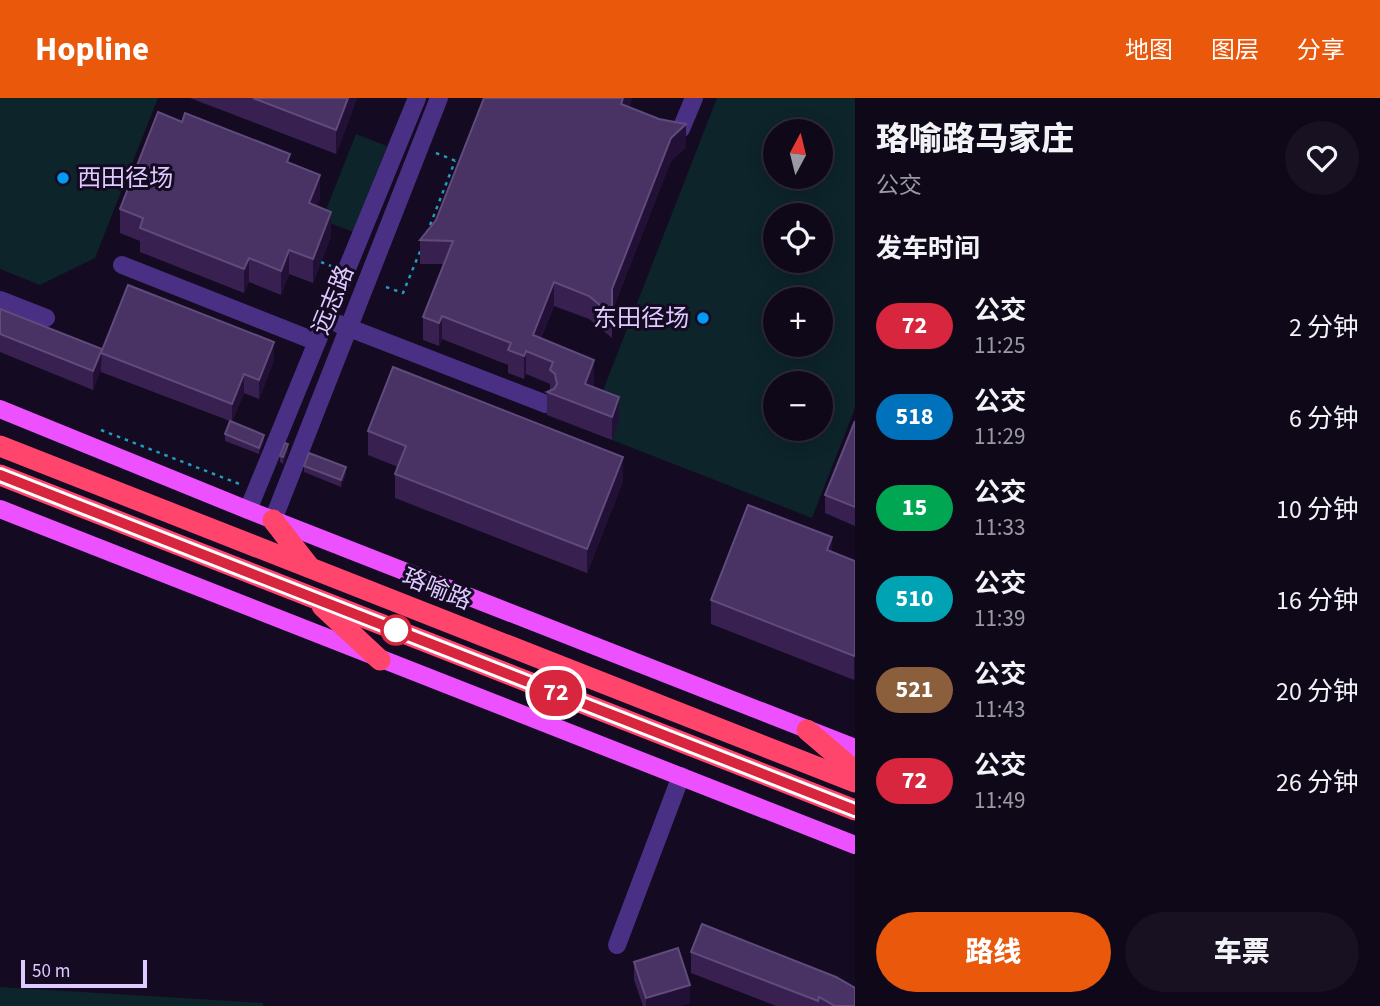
<!DOCTYPE html>
<html lang="zh">
<meta charset="utf-8">
<style>
:root{--surface:#0f0819;--page:#181122;--text:#f1f3f6;--muted:#9b9aa2;--line:#2f2938;--accent:#ea580c}
body{margin:0;font-family:"Source Sans 3","Noto Sans SC",sans-serif;background:var(--page);color:var(--text);height:100vh;display:flex;flex-direction:column;font-size:26px;white-space:nowrap}
*{box-sizing:border-box;margin:0}
p{font-size:23px;color:var(--muted)}
.icon{flex:none;width:38px;height:38px;fill:none;stroke:currentColor;stroke-width:2;stroke-linecap:round;stroke-linejoin:round}
.map{position:relative;flex:1;overflow:hidden}
.side{display:flex;flex-direction:column;background:var(--surface);width:525px}
.side>*{flex:none}
.badge{padding:0 14px;border-radius:23px;font-size:24px;line-height:46px}
.needle{width:46px;rotate:7deg}
.fabs{position:absolute;left:763px;top:21px;display:grid;gap:14px}
.fabs a{display:grid;place-items:center;width:70px;height:70px;border-radius:50%;background:var(--surface);box-shadow:0 4px 18px #0003,0 0 0 2px var(--line);font-size:35px}
.scale{position:absolute;left:21px;bottom:18px;width:126px;box-sizing:border-box;padding-left:7px;border:4px solid #decaff;border-top:0;font-size:19px;line-height:24px;white-space:nowrap;color:#decaff;-webkit-text-stroke:5px #140a21;paint-order:stroke}
.map>.badge{position:absolute;translate:-50% -50%;box-shadow:0 0 0 4px #fff}
h2{padding:0 21px;font-size:26px;line-height:63px}
.round{display:grid;place-items:center;flex:none;width:74px;height:74px;border-radius:37px;background:var(--page)}
.overview{display:flex;align-items:center;justify-content:space-between;height:119px;padding:0 21px}
h1{font-size:33px;font-weight:800;line-height:52px}
.cta{display:flex;gap:14px;margin-top:auto;padding:14px 21px}
.cta a{flex:1;height:80px;border-radius:42px;background:var(--accent);color:#fff;font-size:28px;font-weight:800;line-height:80px;text-align:center}
.cta a+a{background:var(--page);color:var(--text)}
ul{padding:0;list-style:none}
li{display:flex;align-items:center;gap:21px;height:91px;padding:0 21px}
li div{flex:1}
li b{display:block;font-size:26px}
li em{font-style:normal}
li .badge{min-width:77px;font-weight:700;text-align:center}
header{display:flex;align-items:center;gap:42px;box-sizing:border-box;height:98px;padding:0 35px;background:var(--accent);color:#fff}
header strong{font-size:33px}
nav{display:flex;gap:38px;margin-inline-start:auto;font-size:24px}
main{display:flex;flex:1;min-height:0}
.map>svg:first-child{display:block}
.green{fill:#0d242b;fill-rule:evenodd}
.lines{fill:none;stroke-linecap:round;stroke-linejoin:round}
.path{stroke:#209cbd;stroke-width:2.5;stroke-dasharray:3.5 5;stroke-linecap:butt}
.minor{stroke:#4a3085;stroke-width:18}
.major{stroke:#ed51ff;stroke-width:18}
.highway{stroke:#ff456c;stroke-width:21}
.wall{fill:#382151}
.shaded-wall{fill:#221036}
.building{fill:#493364;stroke:#614b7c;stroke-width:2}
.line-casing{stroke:#fff;stroke-width:16}
.line{stroke:#d7263d;stroke-width:10}
.poi-dot{fill:#009bf5;stroke:#140a21;stroke-width:2.5}
.stop-dot{fill:#fff;stroke:#d7263d;stroke-width:3.5}
.labels{text-anchor:middle;dominant-baseline:central;stroke-width:6;stroke-linejoin:round;paint-order:stroke}
.poi-label{font-size:24px;fill:#decaff;stroke:#140a21;text-anchor:start}
.street-label{font-size:24px;fill:#decaff;stroke:#140a21}
</style>
<header>
<strong>Hopline</strong>
<nav><a>地图</a><a>图层</a><a>分享</a></nav>
</header>
<main>
<div class="map">
<svg width="855" height="908" viewBox="0 0 855 908">
<rect width="100%" height="100%" fill="#140a21"/>
<!-- green -->
<g class="green">
<polygon points="0,0 158,0 95,160 40,187 0,171"/>
<path d="M717 0H855V310L812 420 612 342 595 313ZM775 33H821V79H775ZM775 117H821V163H775ZM775 201H821V247H775ZM775 285H821V331H775Z"/>
<polygon points="356,36 387,48 353,134 322,122"/>
<polygon points="0,889 263,905 263,908 0,908"/>
</g>
<g class="lines">
<!-- path -->
<g class="path">
<polyline points="436,55 456,63"/>
<polyline points="427,135 455,63"/>
<polyline points="321,164 331,168"/>
<polyline points="386,189 403,195 421,151"/>
<polyline points="101,332 242,387"/>
</g>
<!-- minor -->
<g class="minor">
<polyline points="681,31 694,0"/>
<polyline points="122,167 317,244"/>
<polyline points="0,202 46,220"/>
<polyline points="339,226 546,306"/>
<polyline points="248,412 417,0"/>
<polyline points="273,422 439,0"/>
<polyline points="617,847 681,678"/>
</g>
<!-- major -->
<g class="major">
<polyline points="0,311 248,412 855,650"/>
<polyline points="0,411 855,747"/>
</g>
<!-- highway -->
<g class="highway">
<polyline points="0,348 855,684"/>
<polyline points="0,377 855,712"/>
<polyline points="273,422 308,467"/>
<polyline points="322,508 380,562"/>
<polyline points="807,632 855,673"/>
</g>
</g>
<!-- wall -->
<g class="wall">
<polygon points="190,0 357,0 336,56"/>
<polygon points="484,0 632,0 629,9 686,49 671,63 612,213 612,240 589,221 554,208 541,240 594,285 593,289 619,323 612,342 547,317 547,294 550,293 550,286 526,276 524,281 508,275 508,267 442,241 439,248 423,242 423,219 444,166 420,166 420,142 436,122"/>
<polygon points="182,24 290,66 320,101 317,108 331,138 313,185 289,176 281,197 249,184 244,195 140,154 140,143 120,135 120,111"/>
<polygon points="0,211 102,251 274,262 259,301 244,295 232,324 264,343 259,356 225,343 225,336 230,323 101,274 101,271 93,292 0,254"/>
<polygon points="855,323 855,428 825,415 825,397"/>
<polygon points="368,333 623,383 587,475 395,400 395,376 398,369 368,357"/>
<polygon points="288,353 283,366 280,364 280,358"/>
<polygon points="304,368 346,376 341,389 304,374"/>
<polygon points="832,454 855,463 855,578 854,582 711,526 711,502"/>
<polygon points="691,854 855,908 776,908 691,875"/>
<polygon points="634,864 690,905 680,908 643,908 634,882"/>
</g>
<!-- shaded-wall -->
<g class="shaded-wall">
<polygon points="348,0 357,0 336,56 336,32"/>
<polygon points="623,0 632,0 621,29 621,6"/>
<polygon points="686,26 686,49 671,63 612,214 612,191 671,40"/>
<polygon points="320,77 320,101 309,129 309,105"/>
<polygon points="331,114 331,138 313,185 313,161"/>
<polygon points="289,152 289,176 281,197 281,173"/>
<polygon points="249,160 249,184 244,195 244,171"/>
<polygon points="554,184 554,208 534,256 533,237"/>
<polygon points="442,218 442,241 439,248 439,225"/>
<polygon points="274,244 274,262 259,301 259,282"/>
<polygon points="102,251 101,271 93,292 93,273"/>
<polygon points="526,253 526,276 524,281 524,258"/>
<polygon points="594,262 594,285 585,309 585,286"/>
<polygon points="244,276 244,295 232,324 232,306"/>
<polygon points="619,299 619,323 612,342 612,319"/>
<polygon points="264,337 264,343 259,356 259,350"/>
<polygon points="288,346 288,353 283,366 283,359"/>
<polygon points="623,359 623,383 587,475 587,451"/>
<polygon points="346,369 346,376 341,389 341,382"/>
<polygon points="832,439 832,463 827,452"/>
<polygon points="855,554 855,578 854,582 854,558"/>
<polygon points="690,887 690,905 680,908 646,908 646,900"/>
</g>
<!-- building -->
<g class="building">
<polygon points="253,0 348,0 336,32"/>
<polygon points="484,0 623,0 621,6 659,21 686,26 671,40 612,191 612,217 589,198 554,184 533,237 594,262 585,286 619,299 612,319 547,294 554,291 557,286 555,276 550,272 553,264 526,253 524,258 508,252 511,245 442,218 439,225 423,219 453,143 420,142 436,122"/>
<polygon points="158,14 182,24 185,15 290,56 287,64 320,77 309,105 331,114 313,161 289,152 281,173 249,160 244,171 140,130 143,120 120,111"/>
<polygon points="128,187 274,244 259,282 244,276 232,306 101,255"/>
<polygon points="0,211 102,251 93,273 0,236"/>
<polygon points="393,269 623,359 587,451 395,376 406,348 368,333"/>
<polygon points="230,323 264,337 259,350 225,336"/>
<polygon points="855,323 855,409 825,397"/>
<polygon points="285,345 288,346 283,359 280,358"/>
<polygon points="309,355 346,369 341,382 304,368"/>
<polygon points="748,407 832,439 827,452 855,463 855,554 854,558 711,502"/>
<polygon points="702,826 836,879 855,890 855,908 835,908 819,899 818,903 691,854"/>
<polygon points="678,850 690,887 646,900 634,864"/>
</g>
<g class="lines">
<!-- line casing -->
<g class="line-casing">
<polyline id="line" points="0,377 855,712"/>
</g>
<!-- line -->
<use href="#line" class="line"/>
</g>
<!-- markers -->
<g class="poi-dot">
<circle cx="63" cy="80" r="7"/>
<circle cx="703" cy="220" r="7"/>
</g>
<circle class="stop-dot" cx="396" cy="532" r="14"/>
<g class="labels">
<!-- poi labels -->
<g class="poi-label">
<text x="77" y="80">西田径场</text>
<text x="689" y="220" text-anchor="end">东田径场</text>
</g>
<!-- street labels -->
<g class="street-label">
<text transform="translate(333 202) rotate(-68)">远志路</text>
<text transform="translate(437 491) rotate(22)">珞喻路</text>
</g>
</g>
</svg>
<div class="fabs">
<a><svg class="needle" viewBox="-14 -14 28 28"><path d="M0-13l5 13h-10z" fill="#e53935"/><path d="M0 13l5-13h-10z" fill="#9b9aa2"/></svg></a>
<a><svg class="icon" aria-label="locate" viewBox="0 0 24 24"><circle cx="12" cy="12" r="6"/><path d="M12 2v4M12 18v4M2 12h4M18 12h4"/></svg></a>
<a>+</a>
<a>−</a>
</div>
<div class="scale">50 m</div>
<b class="badge" style="left:556px;top:595px;background:#d7263d;color:#fff">72</b>
</div>
<section class="side">
<div class="overview"><div><h1>珞喻路马家庄</h1><p>公交</p></div><a class="round"><svg class="icon" aria-label="heart" viewBox="0 0 24 24"><path d="M12 20l-8-8c-3-5 5-10 8-4 3-6 11-1 8 4z"/></svg></a></div>
<h2>发车时间</h2>
<ul>
<li><span class="badge" style="background:#d7263d;color:#fff">72</span><div><b>公交</b><p>11:25</p></div><em>2 分钟</em></li>
<li><span class="badge" style="background:#0072bc;color:#fff">518</span><div><b>公交</b><p>11:29</p></div><em>6 分钟</em></li>
<li><span class="badge" style="background:#00a651;color:#fff">15</span><div><b>公交</b><p>11:33</p></div><em>10 分钟</em></li>
<li><span class="badge" style="background:#00a3b4;color:#fff">510</span><div><b>公交</b><p>11:39</p></div><em>16 分钟</em></li>
<li><span class="badge" style="background:#8b5e3c;color:#fff">521</span><div><b>公交</b><p>11:43</p></div><em>20 分钟</em></li>
<li><span class="badge" style="background:#d7263d;color:#fff">72</span><div><b>公交</b><p>11:49</p></div><em>26 分钟</em></li>
</ul>
<div class="cta"><a>路线</a><a>车票</a></div>
</section>
</main>
